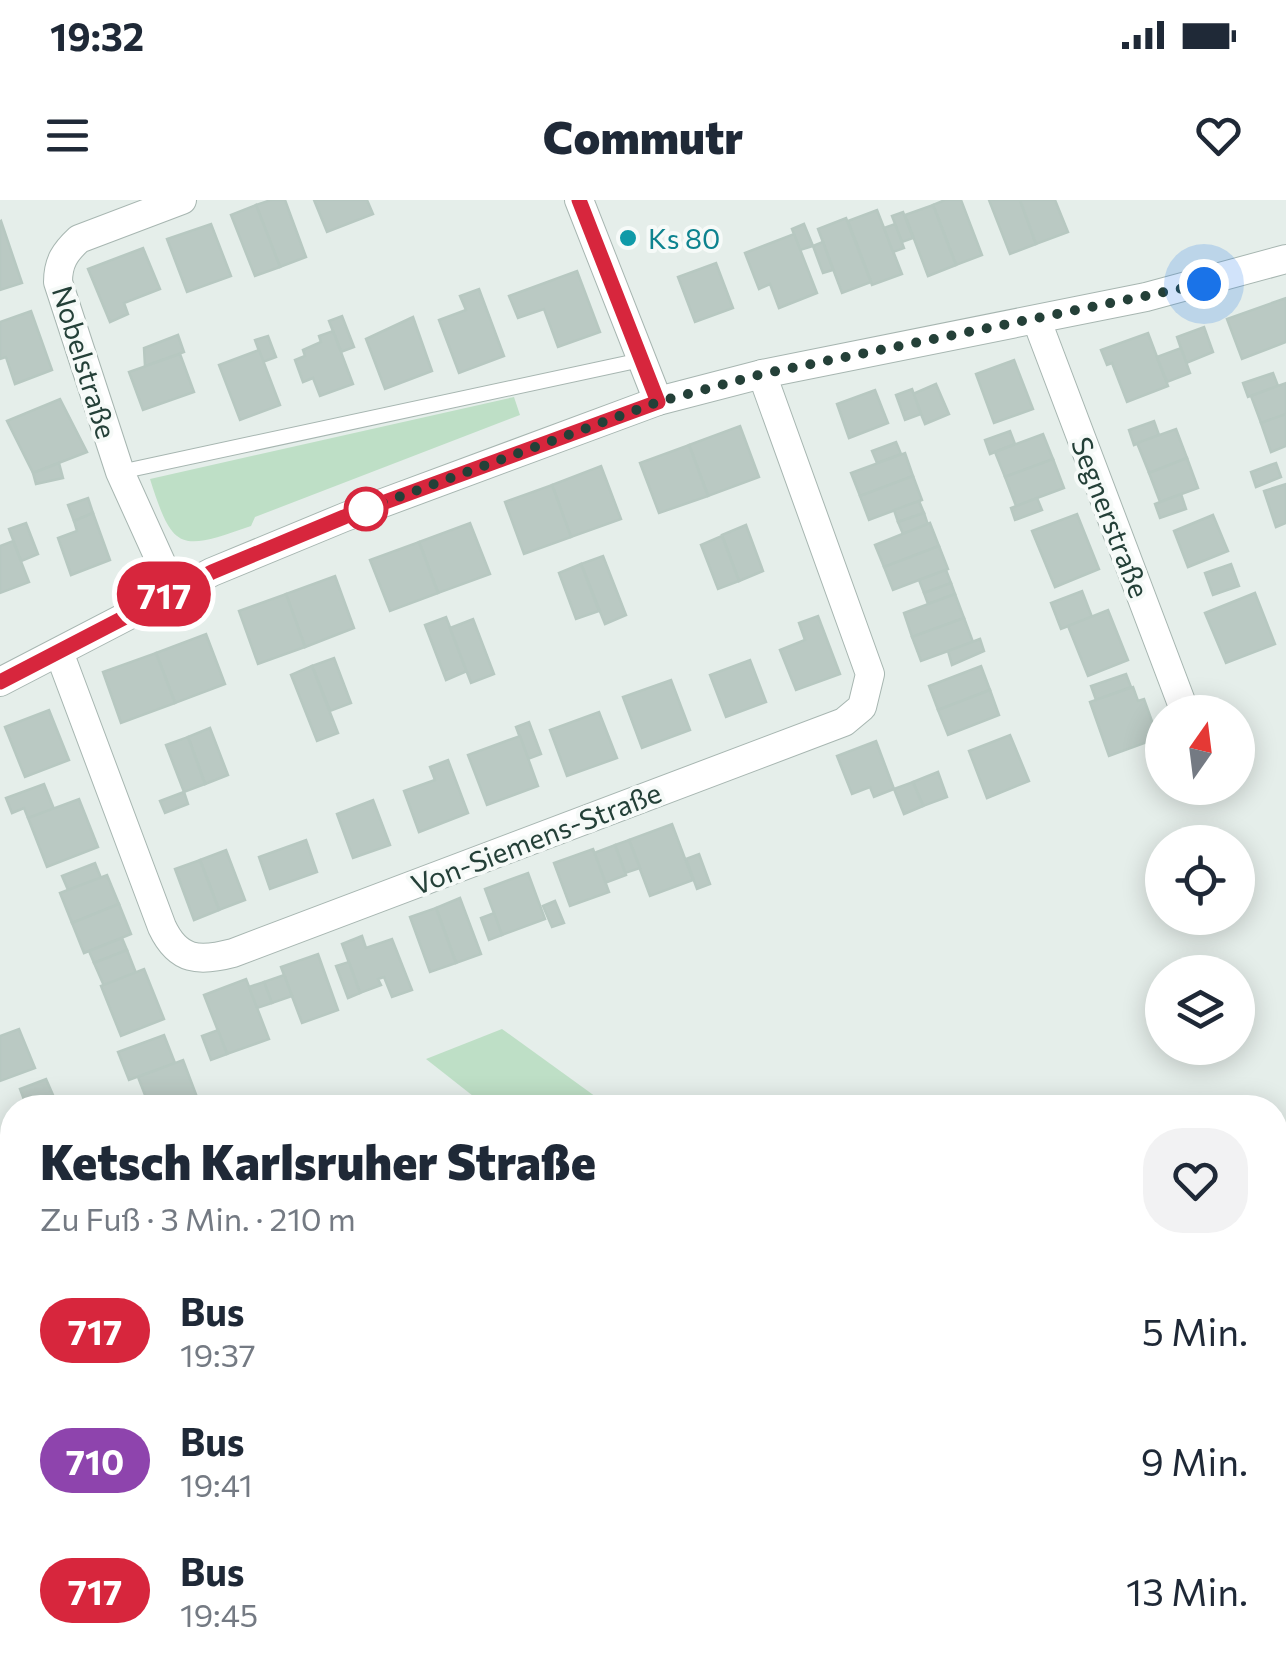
<!DOCTYPE html>
<html lang="de">
<meta charset="utf-8">
<style>
:root{--surface:#fff;--page:#f2f2f3;--text:#1f2937;--muted:#747a83}
body{margin:0;font-family:Commissioner,sans-serif;background:var(--page);color:var(--text);height:100vh;display:flex;flex-direction:column;font-size:38px;white-space:nowrap}
*{box-sizing:border-box;margin:0}
p{font-size:32px;color:var(--muted)}
.icon{flex:none;width:55px;height:55px;fill:none;stroke:currentColor;stroke-width:2;stroke-linecap:round;stroke-linejoin:round}
.map{position:relative;flex:1;overflow:hidden}
.panel{position:absolute;left:0px;top:895px;width:1288px;height:582px;display:flex;flex-direction:column;background:var(--surface);border-radius:40px 40px 0 0;box-shadow:0 5px 25px #0003}
.panel>*{flex:none}
.badge{padding:0 20px;border-radius:32px;font-size:35px;line-height:65px}
.needle{width:65px;rotate:14deg}
.fabs{position:absolute;left:1145px;top:495px;display:grid;gap:20px}
.fabs a{display:grid;place-items:center;width:110px;height:110px;border-radius:50%;background:var(--surface);box-shadow:0 5px 25px #0003;font-size:50px}
.you{position:absolute;width:50px;height:50px;margin:-25px;border:8px solid #fff;border-radius:50%;background:#1a73e8;box-shadow:0 0 0 15px #1a73e833}
.map>.badge{position:absolute;translate:-50% -50%;box-shadow:0 0 0 5px #fff}
.round{display:grid;place-items:center;flex:none;width:105px;height:105px;border-radius:40px;background:var(--page)}
.head{display:flex;align-items:center;justify-content:space-between;height:170px;padding:0 40px}
h1{font-size:48px;font-weight:800;line-height:75px}
ul{padding:0;list-style:none}
li{display:flex;align-items:center;gap:30px;height:130px;padding:0 40px}
li div{flex:1}
li b{display:block;font-size:38px}
li em{font-style:normal}
li .badge{min-width:110px;font-weight:700;text-align:center}
.status{display:flex;justify-content:space-between;align-items:center;height:70px;padding:0 50px;background:var(--surface);direction:ltr}
.status svg{height:28px;fill:currentColor}
header{display:flex;justify-content:space-between;align-items:center;height:130px;padding:0 40px;background:var(--surface);font-size:45px;font-weight:800}
.map>svg:first-child{display:block}
.green{fill:#bedfc6}
.building{fill:#bac9c3;stroke:#b7c8c1;stroke-width:2.5}
.lines{fill:none;stroke-linecap:round;stroke-linejoin:round}
.lane-casing{stroke:#a7b6b1;stroke-width:16}
.street-casing{stroke:#a7b6b1;stroke-width:30}
.lane{stroke:#fff;stroke-width:14}
.street{stroke:#fff;stroke-width:28}
.line-casing{stroke:#fff;stroke-width:22}
.line{stroke:#d7263d;stroke-width:15}
.walk{stroke:#244038;stroke-width:10;stroke-dasharray:0 18}
.culture-dot{fill:#0f9aa8;stroke:#f6faf8;stroke-width:4}
.stop-dot{fill:#fff;stroke:#d7263d;stroke-width:5}
.labels{text-anchor:middle;dominant-baseline:central;stroke-width:8;stroke-linejoin:round;paint-order:stroke}
.culture-label{font-size:28px;fill:#0d838f;stroke:#f6faf8;text-anchor:start}
.street-label{font-size:28px;fill:#244038;stroke:#f6faf8}
</style>
<div class="status"><b>19:32</b><svg viewBox="0 0 49 12"><path d="M0 12V9h3v3zM5 12V6h3v6zM10 12V3h3v9zM15 12V0h3v12zM26 1h20v11H26zM47 4h2v5h-2z"/></svg></div>
<header><svg class="icon" aria-label="menu" viewBox="0 0 24 24"><path d="M4 6h16M4 12h16M4 18h16"/></svg>Commutr<svg class="icon" aria-label="heart" viewBox="0 0 24 24"><path d="M12 20l-8-8c-3-5 5-10 8-4 3-6 11-1 8 4z"/></svg></header>
<div class="map">
<svg width="1286" height="1477" viewBox="0 0 1286 1477">
<rect width="100%" height="100%" fill="#e5eeea"/>
<!-- green -->
<g class="green">
<path d="M514 197 520 215 255 317 251 326C180 351 173 352 150 279Z"/>
<polygon points="502,829 610,907 487,907 426,859"/>
<polygon points="748,1465 837,1465 853,1477 765,1477"/>
</g>
<!-- building -->
<g class="building">
<polygon points="271,0 285,0 306,57 280,67 256,5"/>
<polygon points="314,0 367,0 373,14 327,32"/>
<polygon points="945,0 961,0 982,55 956,65 933,5"/>
<polygon points="989,0 1020,0 1036,44 1010,54"/>
<polygon points="1020,0 1055,0 1068,32 1036,44"/>
<polygon points="256,5 280,67 255,76 231,15"/>
<polygon points="933,5 956,65 928,76 905,15"/>
<polygon points="877,10 902,74 872,85 848,21"/>
<polygon points="903,12 913,38 902,42 892,16"/>
<polygon points="846,18 871,82 842,93 818,29"/>
<polygon points="1,21 22,83 0,90 0,22"/>
<polygon points="211,24 231,76 187,92 167,39"/>
<polygon points="804,24 813,46 800,50 792,29"/>
<polygon points="895,24 904,48 893,52 884,28"/>
<polygon points="794,34 817,93 779,108 770,84 759,89 745,53"/>
<polygon points="823,42 833,70 823,73 813,46"/>
<polygon points="143,48 160,89 124,103 128,114 110,122 88,69"/>
<polygon points="716,63 733,108 695,122 678,77"/>
<polygon points="577,71 600,132 558,147 544,109 518,118 509,96"/>
<polygon points="479,89 504,156 459,173 439,120 466,110 460,96"/>
<polygon points="1286,98 1286,142 1242,159 1227,119"/>
<polygon points="31,111 52,170 15,184 6,157 0,159 0,122"/>
<polygon points="342,116 354,147 341,152 329,121"/>
<polygon points="413,117 432,171 385,189 366,139"/>
<polygon points="1204,127 1213,152 1186,163 1177,137"/>
<polygon points="333,131 353,184 320,196 313,178 303,182 295,160 305,156 303,150 321,142 319,136"/>
<polygon points="1148,133 1168,186 1127,202 1112,163 1107,165 1101,150"/>
<polygon points="178,135 184,152 145,166 144,148"/>
<polygon points="268,136 276,157 263,162 255,140"/>
<polygon points="1181,148 1190,173 1167,182 1157,157"/>
<polygon points="259,150 280,205 240,220 219,165"/>
<polygon points="180,154 194,192 143,210 129,172"/>
<polygon points="1014,160 1033,209 994,223 976,174"/>
<polygon points="1273,173 1278,186 1248,197 1243,183"/>
<polygon points="1286,183 1286,214 1261,223 1251,196"/>
<polygon points="936,184 949,214 925,224 913,194"/>
<polygon points="912,189 921,214 905,220 896,195"/>
<polygon points="875,190 888,223 849,238 837,204"/>
<polygon points="60,199 87,252 33,273 7,221"/>
<polygon points="1286,214 1286,246 1271,252 1261,223"/>
<polygon points="1154,221 1159,235 1134,245 1129,230"/>
<polygon points="740,226 759,277 708,296 689,245"/>
<polygon points="1176,229 1187,258 1149,273 1137,243"/>
<polygon points="1010,231 1015,244 990,254 985,240"/>
<polygon points="1043,234 1053,259 1005,277 995,252"/>
<polygon points="896,242 901,254 877,263 872,251"/>
<polygon points="689,245 708,296 659,313 640,263"/>
<polygon points="905,253 913,276 860,296 851,273"/>
<polygon points="1187,258 1198,288 1160,302 1149,273"/>
<polygon points="1053,259 1064,288 1016,306 1005,277"/>
<polygon points="59,263 63,278 36,284 33,273"/>
<polygon points="1276,263 1281,277 1256,287 1251,272"/>
<polygon points="601,266 621,319 571,337 552,285"/>
<polygon points="913,276 922,300 869,320 860,296"/>
<polygon points="1286,284 1286,323 1276,327 1264,291"/>
<polygon points="552,285 571,337 524,354 505,302"/>
<polygon points="1181,294 1186,309 1160,318 1155,304"/>
<polygon points="88,298 93,313 74,321 68,305"/>
<polygon points="1037,298 1042,310 1015,320 1011,308"/>
<polygon points="919,301 924,313 898,322 894,310"/>
<polygon points="93,313 110,360 71,375 58,338 77,331 74,321"/>
<polygon points="924,313 928,325 903,334 898,322"/>
<polygon points="1077,314 1099,369 1055,387 1032,331"/>
<polygon points="1213,315 1228,351 1188,367 1174,331"/>
<polygon points="26,323 38,354 21,361 9,329"/>
<polygon points="470,323 490,374 438,393 419,342"/>
<polygon points="930,323 939,346 884,367 875,345"/>
<polygon points="746,325 763,371 739,381 722,335"/>
<polygon points="722,336 739,381 718,389 701,345"/>
<polygon points="13,341 29,382 0,393 0,346"/>
<polygon points="419,342 438,393 390,411 370,360"/>
<polygon points="939,346 948,369 893,390 884,367"/>
<polygon points="603,356 626,415 605,424 581,364"/>
<polygon points="581,364 599,411 576,419 559,373"/>
<polygon points="1231,364 1239,386 1213,395 1205,373"/>
<polygon points="946,370 951,383 924,393 919,380"/>
<polygon points="335,376 354,428 305,447 286,394"/>
<polygon points="951,383 955,394 928,404 924,393"/>
<polygon points="1082,391 1092,417 1061,429 1051,403"/>
<polygon points="1255,393 1275,444 1226,463 1205,413"/>
<polygon points="286,394 305,447 258,464 239,411"/>
<polygon points="955,394 964,418 912,437 904,413"/>
<polygon points="1108,410 1128,460 1088,476 1068,426"/>
<polygon points="818,416 840,474 796,490 780,450 805,440 799,423"/>
<polygon points="446,417 467,471 446,480 425,425"/>
<polygon points="964,418 973,442 921,461 912,437"/>
<polygon points="473,419 494,474 471,483 450,428"/>
<polygon points="206,434 225,484 175,503 156,453"/>
<polygon points="980,439 984,451 952,465 948,451"/>
<polygon points="156,453 175,503 121,523 103,472"/>
<polygon points="334,458 351,503 330,511 312,466"/>
<polygon points="750,460 766,502 726,517 710,475"/>
<polygon points="312,466 338,533 317,541 291,475"/>
<polygon points="981,466 990,490 938,510 929,486"/>
<polygon points="1126,474 1131,487 1096,500 1091,486"/>
<polygon points="671,480 690,530 642,548 623,497"/>
<polygon points="1133,487 1138,501 1144,499 1158,538 1109,556 1090,502"/>
<polygon points="990,490 999,515 948,535 938,510"/>
<polygon points="49,510 69,560 25,577 5,527"/>
<polygon points="599,512 617,558 567,576 550,530"/>
<polygon points="529,522 541,554 528,559 516,527"/>
<polygon points="210,528 228,575 205,584 188,537"/>
<polygon points="1010,535 1029,581 987,598 969,551"/>
<polygon points="520,536 538,586 487,605 468,555"/>
<polygon points="188,537 205,584 184,592 166,545"/>
<polygon points="876,541 894,589 874,597 870,587 852,594 837,556"/>
<polygon points="448,560 468,613 419,632 404,591 435,580 430,567"/>
<polygon points="938,572 947,597 923,606 913,582"/>
<polygon points="913,582 923,606 904,614 894,589"/>
<polygon points="44,584 54,609 28,618 24,608 12,613 6,598"/>
<polygon points="184,592 188,604 165,613 160,601"/>
<polygon points="79,599 98,647 47,667 28,618"/>
<polygon points="373,600 390,645 353,658 337,614"/>
<polygon points="672,624 693,680 650,696 629,640"/>
<polygon points="306,640 317,672 270,689 259,657"/>
<polygon points="629,640 640,668 625,673 615,645"/>
<polygon points="615,645 626,675 605,683 594,653"/>
<polygon points="593,649 609,692 570,706 554,663"/>
<polygon points="226,650 245,700 219,710 200,660"/>
<polygon points="699,654 710,684 697,689 686,659"/>
<polygon points="200,660 219,710 194,720 175,669"/>
<polygon points="95,663 101,678 68,690 62,676"/>
<polygon points="528,673 545,719 502,735 485,689"/>
<polygon points="107,675 119,704 72,723 60,693"/>
<polygon points="460,698 481,754 456,763 436,708"/>
<polygon points="555,701 564,723 552,727 543,706"/>
<polygon points="119,704 131,734 84,753 72,723"/>
<polygon points="436,708 456,763 430,772 410,717"/>
<polygon points="494,713 502,735 489,740 481,718"/>
<polygon points="362,736 366,748 392,739 412,790 392,797 384,777 378,779 381,785 360,793 342,744"/>
<polygon points="122,738 127,750 94,763 89,751"/>
<polygon points="127,750 136,773 104,786 94,763"/>
<polygon points="318,754 338,810 302,823 281,767"/>
<polygon points="349,762 360,793 348,798 336,766"/>
<polygon points="144,769 164,819 121,836 101,786"/>
<polygon points="284,775 292,796 272,803 264,782"/>
<polygon points="246,779 269,839 227,854 204,795"/>
<polygon points="264,782 272,803 257,808 249,787"/>
<polygon points="19,829 35,868 0,881 0,836"/>
<polygon points="218,830 227,854 211,860 202,836"/>
<polygon points="164,835 175,863 129,880 118,852"/>
<polygon points="183,860 200,905 150,908 138,877"/>
<polygon points="46,879 53,895 26,905 20,889"/>
<polygon points="11,1331 12,1332 12,1366 0,1357 0,1346"/>
</g>
<g class="lines">
<!-- lane casing -->
<g class="lane-casing">
<polyline id="lane" points="120,272 641,160"/>
</g>
<!-- street casing -->
<g class="street-casing">
<g id="street">
<polyline points="579,0 658,201"/>
<polyline points="1037,121 1185,512"/>
<path d="M173 389 120 272 58 82C58 62 65 52 79 39L182 0"/>
<path d="M59 452 162 727C178 761 199 762 233 753L844 522 862 507 870 474 762 174"/>
<polyline points="0,482 212,372 345,317 658,201 762,174 1146,97 1286,59"/>
</g>
</g>
<!-- lane -->
<use href="#lane" class="lane"/>
<!-- street -->
<use href="#street" class="street"/>
</g>
<g class="lines">
<!-- line casing -->
<g class="line-casing">
<polyline id="line" points="0,482 212,372 344,317 658,202 579,0"/>
</g>
<!-- line -->
<use href="#line" class="line"/>
<!-- walk -->
<polyline class="walk" points="366,309 658,202 762,174 1204,84"/>
</g>
<!-- markers -->
<circle class="culture-dot" cx="628" cy="38" r="10"/>
<circle class="stop-dot" cx="366" cy="309" r="20"/>
<g class="labels">
<!-- culture labels -->
<g class="culture-label">
<text x="648" y="38">Ks 80</text>
</g>
<!-- street labels -->
<g class="street-label">
<text transform="translate(85 162) rotate(73)">Nobelstraße</text>
<text transform="translate(1111 317) rotate(69)">Segnerstraße</text>
<text transform="translate(536 638) rotate(-21)">Von-Siemens-Straße</text>
</g>
</g>
</svg>
<div class="fabs">
<a><svg class="needle" viewBox="-14 -14 28 28"><path d="M0-13l5 13h-10z" fill="#e53935"/><path d="M0 13l5-13h-10z" fill="#747a83"/></svg></a>
<a><svg class="icon" aria-label="locate" viewBox="0 0 24 24"><circle cx="12" cy="12" r="6"/><path d="M12 2v4M12 18v4M2 12h4M18 12h4"/></svg></a>
<a><svg class="icon" aria-label="layers" viewBox="0 0 24 24"><path d="M12 4l9 5-9 5-9-5zM3 14l9 5 9-5"/></svg></a>
</div>
<div class="you" style="left:1204px;top:84px"></div>
<b class="badge" style="left:164px;top:394px;background:#d7263d;color:#fff">717</b>
<section class="panel">
<div class="head"><div><h1>Ketsch Karlsruher Straße</h1><p>Zu Fuß · 3 Min. · 210 m</p></div><a class="round"><svg class="icon" aria-label="heart" viewBox="0 0 24 24"><path d="M12 20l-8-8c-3-5 5-10 8-4 3-6 11-1 8 4z"/></svg></a></div>
<ul>
<li><span class="badge" style="background:#d7263d;color:#fff">717</span><div><b>Bus</b><p>19:37</p></div><em>5 Min.</em></li>
<li><span class="badge" style="background:#8e44ad;color:#fff">710</span><div><b>Bus</b><p>19:41</p></div><em>9 Min.</em></li>
<li><span class="badge" style="background:#d7263d;color:#fff">717</span><div><b>Bus</b><p>19:45</p></div><em>13 Min.</em></li>
</ul>
</section>
</div>
